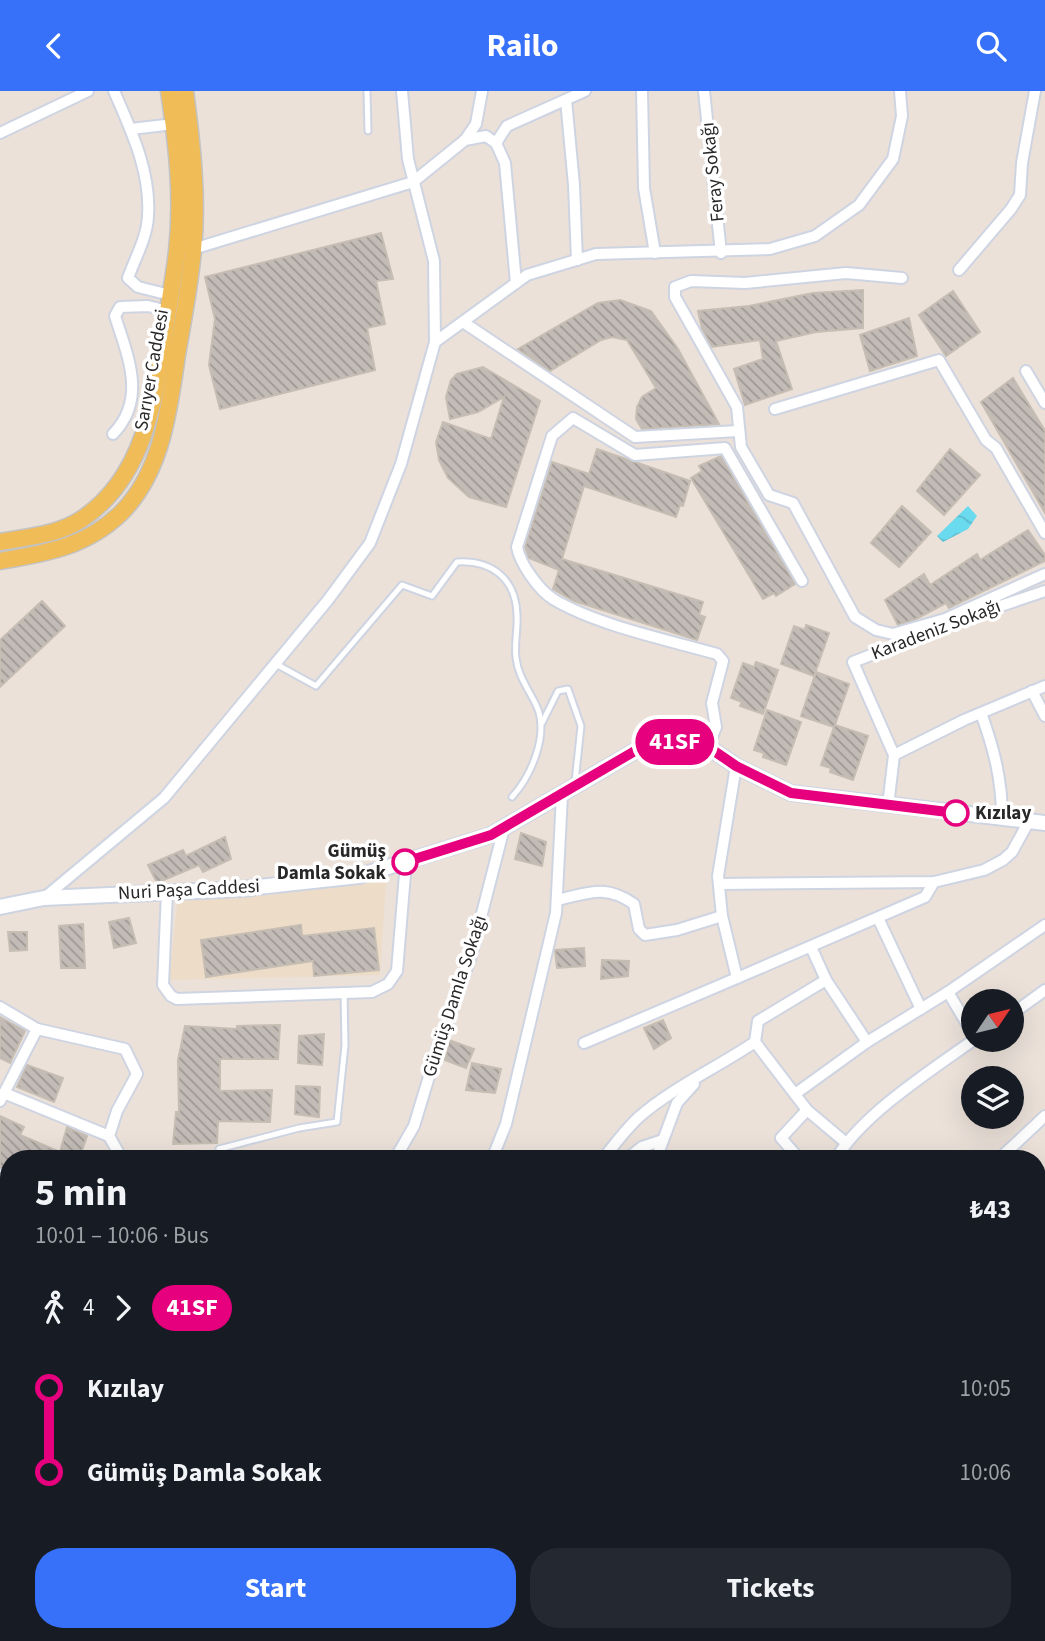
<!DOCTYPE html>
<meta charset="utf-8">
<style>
:root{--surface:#171b24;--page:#242831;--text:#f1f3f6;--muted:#9ea1a6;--accent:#3771fa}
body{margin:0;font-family:"Source Sans 3",sans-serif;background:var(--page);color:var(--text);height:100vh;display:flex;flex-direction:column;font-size:26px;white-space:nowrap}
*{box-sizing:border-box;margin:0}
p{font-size:23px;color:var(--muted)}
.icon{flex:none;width:38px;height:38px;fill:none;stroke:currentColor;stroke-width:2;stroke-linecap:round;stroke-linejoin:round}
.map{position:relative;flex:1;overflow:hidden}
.drawer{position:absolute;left:0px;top:1059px;width:1046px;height:492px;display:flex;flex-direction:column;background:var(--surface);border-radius:28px 28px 0 0;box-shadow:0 7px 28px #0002}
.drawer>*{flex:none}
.badge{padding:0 14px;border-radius:23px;font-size:24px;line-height:46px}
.needle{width:46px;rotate:55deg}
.tools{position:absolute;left:961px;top:898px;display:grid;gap:14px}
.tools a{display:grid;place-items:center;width:63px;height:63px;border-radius:50%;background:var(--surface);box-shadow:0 7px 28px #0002;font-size:35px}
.map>.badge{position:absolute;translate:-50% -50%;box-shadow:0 0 0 4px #fff}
.legs{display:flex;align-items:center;gap:10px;height:77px;padding:0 35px;font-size:23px}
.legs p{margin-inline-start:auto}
.head{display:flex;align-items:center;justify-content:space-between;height:119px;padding:0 35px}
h1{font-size:38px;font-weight:700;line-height:52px}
.action{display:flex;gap:14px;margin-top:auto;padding:14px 35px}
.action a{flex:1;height:80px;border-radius:28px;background:var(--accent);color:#fff;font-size:28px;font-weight:700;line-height:80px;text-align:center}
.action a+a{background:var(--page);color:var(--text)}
ul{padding:0 35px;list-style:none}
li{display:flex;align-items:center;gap:24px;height:84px;font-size:26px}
li i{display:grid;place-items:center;width:10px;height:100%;margin:0 9px;background:currentColor}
li i::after{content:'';width:18px;height:18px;margin:-9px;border:5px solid;border-radius:50%;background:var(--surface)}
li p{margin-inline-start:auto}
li:first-child i{background:linear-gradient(#0000 50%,currentColor 0)}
li:last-child i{background:linear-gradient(currentColor 50%,#0000 0)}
header{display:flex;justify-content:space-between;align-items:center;height:91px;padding:0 35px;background:var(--accent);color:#fff;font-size:32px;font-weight:700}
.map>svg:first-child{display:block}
.education{fill:#edddc8}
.cemetery{fill:url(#cemetery-stones)}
.water{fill:url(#water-waves)}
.building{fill:url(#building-back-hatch);stroke:#c6bdb3;stroke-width:2}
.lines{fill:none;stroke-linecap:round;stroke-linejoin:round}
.lane-casing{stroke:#ced4e1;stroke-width:9}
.street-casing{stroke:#ced4e1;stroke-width:14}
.secondary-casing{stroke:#ced4e1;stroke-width:18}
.primary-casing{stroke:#c3c3c3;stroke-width:19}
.lane{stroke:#fff;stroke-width:5}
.street{stroke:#fff;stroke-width:10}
.secondary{stroke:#fff;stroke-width:14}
.primary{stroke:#f0bc58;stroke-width:16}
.line-1-casing{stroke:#fff;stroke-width:16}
.line-1{stroke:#e6007e;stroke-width:10}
.stop-1-dot{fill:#fff;stroke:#e6007e;stroke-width:3.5}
.labels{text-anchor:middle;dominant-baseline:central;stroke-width:7;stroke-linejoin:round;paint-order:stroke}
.street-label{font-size:19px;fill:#282828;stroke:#fff}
.stop-label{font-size:19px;font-weight:bold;fill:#282828;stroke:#fff;text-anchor:start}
</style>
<header><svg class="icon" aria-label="back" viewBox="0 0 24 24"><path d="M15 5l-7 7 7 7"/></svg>Railo<svg class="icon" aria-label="search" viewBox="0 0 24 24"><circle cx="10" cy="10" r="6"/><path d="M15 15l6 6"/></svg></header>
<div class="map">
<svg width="1045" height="1550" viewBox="0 0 1045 1550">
<defs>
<pattern id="cemetery-stones" width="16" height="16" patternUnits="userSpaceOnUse" patternTransform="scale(1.75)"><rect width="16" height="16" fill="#c6d4b0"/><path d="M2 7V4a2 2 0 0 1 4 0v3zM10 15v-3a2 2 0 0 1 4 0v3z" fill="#aab697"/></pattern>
<pattern id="water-waves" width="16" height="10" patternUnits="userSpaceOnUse" patternTransform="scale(1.75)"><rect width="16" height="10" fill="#6adaee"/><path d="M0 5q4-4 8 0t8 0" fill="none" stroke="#5cbbcc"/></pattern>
<pattern id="building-back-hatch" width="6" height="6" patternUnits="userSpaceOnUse" patternTransform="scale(1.75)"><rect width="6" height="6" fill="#c3bbb6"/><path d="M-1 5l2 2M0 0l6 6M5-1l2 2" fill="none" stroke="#9e9894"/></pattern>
</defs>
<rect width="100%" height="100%" fill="#ebe1d9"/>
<!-- education -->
<polygon class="education" points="386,791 380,884 169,889 178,806"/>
<!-- cemetery -->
<g class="cemetery">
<polygon points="509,1542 700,1542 702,1550 504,1550"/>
<polygon points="772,1542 804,1542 812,1550 761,1550"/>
</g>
<!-- water -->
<polygon class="water" points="968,415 977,425 968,438 943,451 937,445"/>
<!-- building -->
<g class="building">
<polygon points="381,142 393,188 376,190 385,233 367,237 375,279 220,318 209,274 215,228 205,186"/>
<polygon points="863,199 863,237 816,241 776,250 792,298 745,314 734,278 763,268 760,249 712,256 702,238 698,220 749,215 813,202"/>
<polygon points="953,200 980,241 946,265 919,224"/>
<polygon points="620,209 651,220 678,258 719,333 642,338 636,328 637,316 642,306 656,297 627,249 612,246 601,249 550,280 518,258 598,212"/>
<polygon points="909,227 917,265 870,280 860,244"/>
<polygon points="483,276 540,310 506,416 469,406 448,387 439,369 436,351 443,331 491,348 504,306 478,321 450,328 446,306 451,289 457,283"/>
<polygon points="1013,287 1045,340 1045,422 981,311"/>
<polygon points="597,358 690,390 683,415 680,414 676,426 584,395 562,468 703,511 699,524 705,526 697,549 574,510 553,498 559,479 529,467 525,456 552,371 589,383"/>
<polygon points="950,358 980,384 944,424 917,400"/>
<polygon points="721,365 795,493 776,505 774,502 763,508 691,387 702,380 699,375"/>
<polygon points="902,415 931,441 899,476 871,452"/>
<polygon points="1028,439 1045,464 1045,470 949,517 946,512 916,528 898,534 885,509 924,483 930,494 977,463 980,469"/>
<polygon points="42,510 65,535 0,596 0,549"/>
<polygon points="806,534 829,542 814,585 781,573 794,535 805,539"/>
<polygon points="756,571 778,579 763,623 740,615 742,611 731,607 743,572 754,576"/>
<polygon points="816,581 849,593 835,634 868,645 853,689 830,681 831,677 821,674 834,636 801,625"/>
<polygon points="767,619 801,631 786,674 763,666 764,662 754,659"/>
<polygon points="521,742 546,751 542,775 515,768"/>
<polygon points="225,746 231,768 203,781 199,774 157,792 148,774 183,759 186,765"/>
<polygon points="129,827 136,852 114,857 109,831"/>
<polygon points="83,833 85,877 61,877 59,835"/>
<polygon points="301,834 302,845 374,837 379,879 314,885 313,870 206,886 201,849"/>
<polygon points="8,841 27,841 27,859 10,860"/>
<polygon points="584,857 585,875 557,877 555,859"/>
<polygon points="602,869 629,870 628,885 601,888"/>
<polygon points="0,926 25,940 10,972 0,967"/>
<polygon points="663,929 671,947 654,958 644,937"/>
<polygon points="280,934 278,968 220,968 220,1000 272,999 270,1031 218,1030 217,1052 173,1053 176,1021 179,1021 178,969 185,935 237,938 237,935"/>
<polygon points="324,943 322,974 298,972 299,945"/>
<polygon points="449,949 474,958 466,977 445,969"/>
<polygon points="472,972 501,978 495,1002 466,999"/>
<polygon points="27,974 63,987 54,1011 17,996"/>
<polygon points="296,995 320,996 319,1026 295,1023"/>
<polygon points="0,1025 24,1036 20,1044 60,1061 67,1036 87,1045 79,1068 9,1068 5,1077 0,1076"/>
</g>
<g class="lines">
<!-- lane casing -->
<g class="lane-casing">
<g id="lane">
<polyline points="367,0 368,40"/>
<path d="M274 572 316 595 402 494 432 505 457 471C491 469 516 487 517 524 518 538 514 553 516 567 518 586 530 600 537 616 549 644 531 685 512 706"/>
<polyline points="542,632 558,600 568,598 581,635 575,691"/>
<polyline points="219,1058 299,1037 337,1031 345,954 344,902"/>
<polyline points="515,1550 519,1542"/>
</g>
</g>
<!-- street casing -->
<g class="street-casing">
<g id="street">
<path d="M114 0C131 39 151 81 148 125 147 147 135 167 128 187L138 196 170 204"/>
<polyline points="402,0 408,68 434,170 435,251"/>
<polyline points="642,0 644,97 655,162"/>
<polyline points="704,0 721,162"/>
<polyline points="566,9 574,94 577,169"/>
<polyline points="131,38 174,33"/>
<polyline points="0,42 88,0"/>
<polyline points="465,49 476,33 482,0"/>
<polyline points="496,52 507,35 585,0"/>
<polyline points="193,158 413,91 465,49 486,45 496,52 505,72 516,192"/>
<polyline points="959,179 1011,118 1020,104 1022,72 1035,0"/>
<polyline points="902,187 846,182 745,192 691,190 675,196 675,206 737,316 741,356 769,404 793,412 855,526 876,539 893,543 945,528 1045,483"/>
<polyline points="463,231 635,346 738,340"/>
<polyline points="1026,280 1045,312"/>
<polyline points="775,318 939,269 986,349 996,357 1045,442"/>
<path d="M113 343C147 308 128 266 115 225L120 216 148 215 168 220"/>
<polyline points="965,527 1045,500"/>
<polyline points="1032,600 1045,625"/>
<path d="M981 622C994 658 1002 689 1002 727"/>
<path d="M709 653 716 636 712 612 723 570 717 563C668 549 596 534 553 508 539 499 520 473 517 456L552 345 573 327 635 364 725 357 802 490"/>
<polyline points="894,664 964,629 1045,595"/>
<polyline points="736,675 718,785 722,825 737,887 925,806 934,791"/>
<polyline points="888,715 894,664 853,571 950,533"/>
<polyline points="719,793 934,791 984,779 1003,769 1012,761 1029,730"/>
<polyline points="167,801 163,894 171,905 177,908 372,901 388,893 397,880 406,771"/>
<polyline points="44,807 164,707 328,509 370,452 401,373 435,251 527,184 596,163 770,158 815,145 859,114 893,68 902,25 900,0"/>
<path d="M557 809C589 802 605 793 634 813L639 838 645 844 677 839 722 825"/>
<polyline points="878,827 921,918"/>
<polyline points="811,856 826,889 867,951"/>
<polyline points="948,901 1045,834"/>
<polyline points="0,916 37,938"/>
<polyline points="1012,923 1045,899"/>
<polyline points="755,951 807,1019 845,1051"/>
<polyline points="584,952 737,887"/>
<polyline points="4,1002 109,1045"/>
<polyline points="795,1003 867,951 948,901 973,943"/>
<polyline points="0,1010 37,938 125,958 137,983 117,1020 109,1045 122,1068"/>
<polyline points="395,1068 414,1035 438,956 471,865 504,737"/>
<polyline points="492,1068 506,1033 556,822 562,704"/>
<path d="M603 1068C614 1054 626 1038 639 1026 672 997 718 976 755 951L758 930 826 889"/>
<polyline points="627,1068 642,1056 663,1049"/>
<polyline points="656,1068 677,1012 694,993"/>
<polyline points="790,1068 795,1063 781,1047 807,1019"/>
<path d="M836 1068C861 1024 933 978 975 948"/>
<polyline points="999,1068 1045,1025"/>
<polyline points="0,1084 9,1085"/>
<polyline points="0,1148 9,1156"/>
<polyline points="1038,1208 1045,1211"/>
<polyline points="0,1442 9,1436"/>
<polyline points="282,1542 289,1550"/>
<polyline points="713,1542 716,1550"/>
<polyline points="817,1542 824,1550"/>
<polyline points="937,1542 942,1550"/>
<polyline points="417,1550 419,1542"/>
<polyline points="741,1550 750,1542"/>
</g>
</g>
<!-- secondary casing -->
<g class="secondary-casing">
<g id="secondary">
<polyline points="0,816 44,807 241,798 359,785 491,744 640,657 695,647 736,675 791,702 1045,732"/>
<polyline points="1038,1398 1045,1379"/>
<polyline points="1004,1550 1005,1542"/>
</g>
</g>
<!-- primary casing -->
<g class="primary-casing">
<g id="primary">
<path d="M0 451C28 446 58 444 82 428 145 386 155 308 165 239 169 213 174 186 177 160 183 107 177 53 169 0"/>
<path d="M0 470C46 462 86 456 121 422 162 381 169 319 177 264 183 229 190 194 193 159 198 106 192 52 185 0"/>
</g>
</g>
<!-- lane -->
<use href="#lane" class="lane"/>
<!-- street -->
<use href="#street" class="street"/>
<!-- secondary -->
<use href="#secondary" class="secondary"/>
<!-- primary -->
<use href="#primary" class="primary"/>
</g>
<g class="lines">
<!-- line-1 casing -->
<g class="line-1-casing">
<polyline id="line-1" points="405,771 491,744 640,657 695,647 736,675 791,702 956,722"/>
</g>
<!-- line-1 -->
<use href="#line-1" class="line-1"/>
</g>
<!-- markers -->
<g class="stop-1-dot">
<circle cx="956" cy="722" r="12"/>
<circle cx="405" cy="771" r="12"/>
</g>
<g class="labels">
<!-- street labels -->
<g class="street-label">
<text transform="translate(713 81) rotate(-96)">Feray Sokağı</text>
<text transform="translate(152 279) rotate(-80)">Sarıyer Caddesi</text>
<text transform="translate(936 539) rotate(-21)">Karadeniz Sokağı</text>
<text transform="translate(189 799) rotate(-3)">Nuri Paşa Caddesi</text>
<text transform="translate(455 905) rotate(-72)">Gümüş Damla Sokağı</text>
</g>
<!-- stop labels -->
<g class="stop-label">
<text x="975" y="722">Kızılay</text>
<text x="386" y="760" text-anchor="end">Gümüş<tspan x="386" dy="22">Damla Sokak</tspan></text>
</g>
</g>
</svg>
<div class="tools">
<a><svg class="needle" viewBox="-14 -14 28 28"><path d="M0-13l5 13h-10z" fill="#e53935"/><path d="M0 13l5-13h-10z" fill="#9ea1a6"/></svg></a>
<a><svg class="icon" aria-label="layers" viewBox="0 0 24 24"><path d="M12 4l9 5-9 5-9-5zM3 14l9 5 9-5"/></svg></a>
</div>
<b class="badge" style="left:675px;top:651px;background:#e6007e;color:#fff">41SF</b>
<section class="drawer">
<div class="head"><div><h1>5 min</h1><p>10:01 – 10:06 · Bus</p></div><b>₺43</b></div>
<div class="legs"><svg class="icon" aria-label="walk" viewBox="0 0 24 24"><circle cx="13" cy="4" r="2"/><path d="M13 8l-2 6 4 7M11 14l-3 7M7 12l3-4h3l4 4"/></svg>4<svg class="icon" aria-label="forward" viewBox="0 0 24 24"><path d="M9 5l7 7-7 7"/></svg><b class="badge" style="background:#e6007e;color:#fff">41SF</b></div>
<ul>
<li><i style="color:#e6007e"></i><b>Kızılay</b><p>10:05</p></li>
<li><i style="color:#e6007e"></i><b>Gümüş Damla Sokak</b><p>10:06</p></li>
</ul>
<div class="action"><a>Start</a><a>Tickets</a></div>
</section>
</div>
